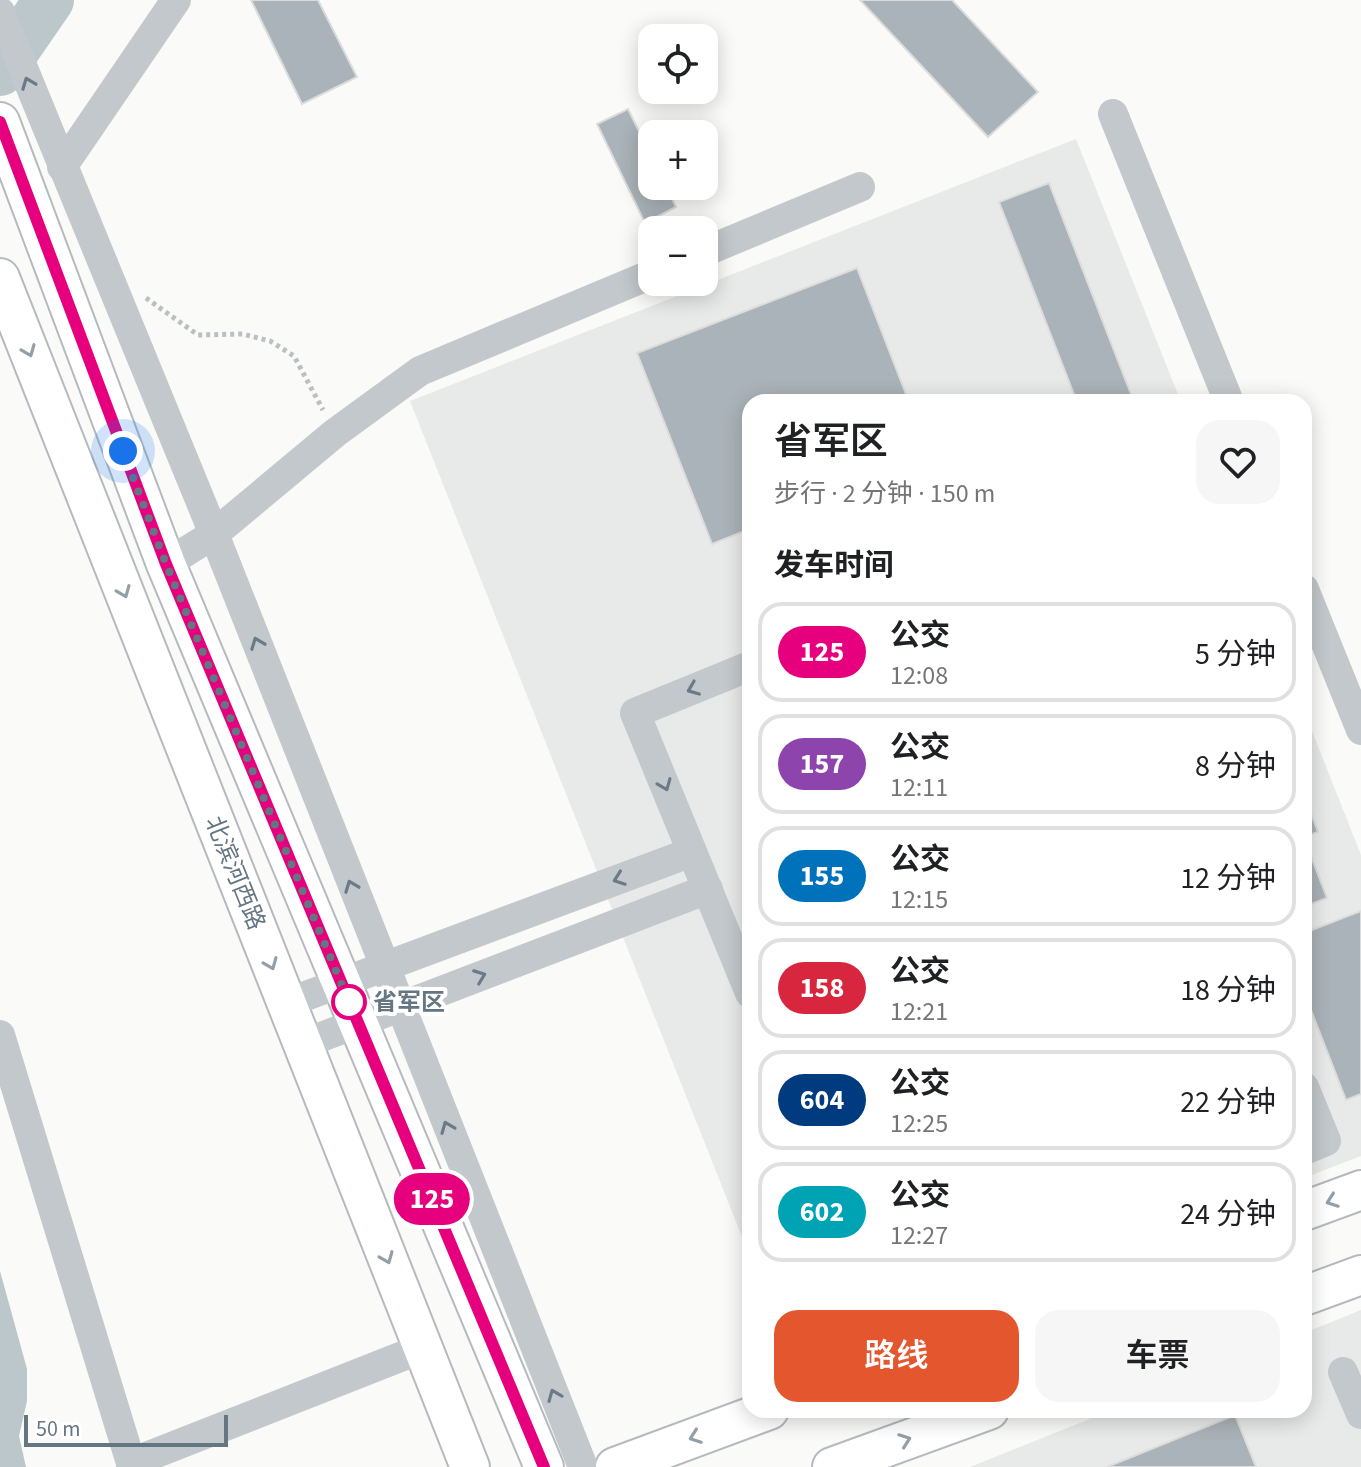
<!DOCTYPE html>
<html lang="zh">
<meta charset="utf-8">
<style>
:root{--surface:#fff;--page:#f6f6f6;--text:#202124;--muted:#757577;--line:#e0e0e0;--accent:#e4572e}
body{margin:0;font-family:"Source Sans 3","Noto Sans SC",sans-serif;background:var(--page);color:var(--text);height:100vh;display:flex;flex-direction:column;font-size:30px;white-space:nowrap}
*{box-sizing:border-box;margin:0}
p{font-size:26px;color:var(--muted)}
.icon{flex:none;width:44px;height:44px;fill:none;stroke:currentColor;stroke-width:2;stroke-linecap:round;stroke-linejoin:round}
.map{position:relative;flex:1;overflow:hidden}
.side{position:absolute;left:742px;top:394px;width:570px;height:1024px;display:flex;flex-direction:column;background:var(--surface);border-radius:24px;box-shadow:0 4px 20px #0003}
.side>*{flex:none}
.badge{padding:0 16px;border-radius:26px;font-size:28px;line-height:52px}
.fabs{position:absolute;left:638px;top:24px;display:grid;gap:16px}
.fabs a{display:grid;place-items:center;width:80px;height:80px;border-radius:16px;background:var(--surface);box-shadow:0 4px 20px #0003;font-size:40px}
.scale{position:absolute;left:24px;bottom:20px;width:204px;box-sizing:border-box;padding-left:8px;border:4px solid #657683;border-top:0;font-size:22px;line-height:28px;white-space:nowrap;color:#657683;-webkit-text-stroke:6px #fff;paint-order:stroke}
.you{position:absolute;width:40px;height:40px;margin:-20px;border:6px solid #fff;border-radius:50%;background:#1a73e8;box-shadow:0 0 0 12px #1a73e833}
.map>.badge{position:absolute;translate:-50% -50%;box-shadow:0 0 0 4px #fff}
h2{padding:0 32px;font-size:30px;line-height:72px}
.round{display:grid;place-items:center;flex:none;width:84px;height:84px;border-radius:24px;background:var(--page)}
.summary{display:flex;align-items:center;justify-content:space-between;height:136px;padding:0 32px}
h1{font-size:38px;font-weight:600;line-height:60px}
.button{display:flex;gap:16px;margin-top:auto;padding:16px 32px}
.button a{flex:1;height:92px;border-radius:24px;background:var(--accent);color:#fff;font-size:32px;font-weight:600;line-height:92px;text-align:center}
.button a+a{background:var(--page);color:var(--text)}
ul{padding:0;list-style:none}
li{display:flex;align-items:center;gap:24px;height:100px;margin:0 16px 12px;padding:0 16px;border:4px solid var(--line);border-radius:24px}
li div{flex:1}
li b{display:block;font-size:30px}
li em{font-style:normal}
li .badge{min-width:88px;font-weight:700;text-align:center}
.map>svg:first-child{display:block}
.built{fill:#e8e9e9}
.water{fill:#bbc7cb}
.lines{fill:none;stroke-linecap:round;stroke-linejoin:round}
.river{stroke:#bbc7cb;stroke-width:50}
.building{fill:#aab3b9;stroke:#dcdcda;stroke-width:2}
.major-casing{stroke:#b5babe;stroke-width:42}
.path{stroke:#bbbfc2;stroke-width:5;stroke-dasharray:4 4;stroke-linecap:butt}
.minor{stroke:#c3c8cc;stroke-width:30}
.major{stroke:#fff;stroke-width:38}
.oneway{stroke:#6a7a87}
.oneway2{stroke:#939fa8}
.line-casing{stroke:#fff;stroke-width:18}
.line{stroke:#e6007e;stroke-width:12}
.walk{stroke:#657683;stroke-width:8;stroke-dasharray:0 14.4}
.stop-dot{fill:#fff;stroke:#e6007e;stroke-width:4}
.labels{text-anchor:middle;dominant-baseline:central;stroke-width:8;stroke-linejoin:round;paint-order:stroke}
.street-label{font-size:24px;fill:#657683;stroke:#fff}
.stop-label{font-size:24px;font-weight:bold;fill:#657683;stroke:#fff;text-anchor:start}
</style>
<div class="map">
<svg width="1361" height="1467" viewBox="0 0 1361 1467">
<rect width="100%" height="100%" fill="#fafaf8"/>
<!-- built -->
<g class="built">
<polygon points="1076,139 1181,402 750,402 750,1257 410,401"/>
<polygon points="1304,711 1361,855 1361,1156 1304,1178"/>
<polygon points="1361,1310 1361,1467 970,1467 1112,1410 1304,1410 1304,1333"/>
</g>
<!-- water -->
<polygon class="water" points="0,1271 27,1369 27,1401 19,1436 26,1467 0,1467"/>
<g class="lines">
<!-- river -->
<polyline class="river" points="0,71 49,0"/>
</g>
<!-- building -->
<g class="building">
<polygon points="251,0 318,0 357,77 302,104"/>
<polygon points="860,0 952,0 1038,92 988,137"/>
<polygon points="628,109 652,158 652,186 666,186 676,207 645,223 597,124"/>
<polygon points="1049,183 1134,402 1077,402 999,202"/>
<polygon points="857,268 909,402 750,402 750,529 712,544 637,353"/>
<polygon points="1304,796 1318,832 1304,837"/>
<polygon points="1304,838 1327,898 1304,907"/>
<polygon points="1361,911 1361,1094 1346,1100 1304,992 1304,933"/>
<polygon points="1235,1415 1256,1467 1107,1467"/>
</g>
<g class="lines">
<!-- major casing -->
<g class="major-casing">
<g id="major">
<polyline points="0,122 166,564 544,1467"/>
<polyline points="0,278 470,1467"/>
<polyline points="1304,1211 1361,1190"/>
<polyline points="1304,1296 1361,1275"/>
<polyline points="615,1467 769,1410"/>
<polyline points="832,1467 989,1410"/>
</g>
</g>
<!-- path -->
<polyline class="path" points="146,298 198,335 243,334 270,341 294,356 323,410"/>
<!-- minor -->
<g class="minor">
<polyline points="0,12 214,534 583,1467"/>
<polyline points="1113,114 1229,402"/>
<polyline points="62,167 176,0"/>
<polyline points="704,252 860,187"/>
<polyline points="166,564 214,534 335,433 420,371 652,274"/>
<polyline points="1304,589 1361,730"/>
<polyline points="750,666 635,713 750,993"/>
<polyline points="287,1003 692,852"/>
<polyline points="0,1035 131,1463"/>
<polyline points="303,1044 708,889"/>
<polyline points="1304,1087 1326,1141 1304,1150"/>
<polyline points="1343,1372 1361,1414"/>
<polyline points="132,1467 131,1463 423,1348"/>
</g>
<!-- major -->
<use href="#major" class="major"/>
</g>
<!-- one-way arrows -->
<defs><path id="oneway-chevron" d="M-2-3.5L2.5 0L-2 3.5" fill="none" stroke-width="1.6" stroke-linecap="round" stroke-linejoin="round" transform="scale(2)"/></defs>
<g class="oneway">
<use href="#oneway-chevron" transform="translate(28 83) rotate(-111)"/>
<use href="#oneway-chevron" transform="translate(257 643) rotate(-111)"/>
<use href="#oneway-chevron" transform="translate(693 689) rotate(158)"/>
<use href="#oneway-chevron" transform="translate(665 785) rotate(68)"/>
<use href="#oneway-chevron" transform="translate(619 879) rotate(160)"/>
<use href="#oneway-chevron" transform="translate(351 886) rotate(-111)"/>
<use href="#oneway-chevron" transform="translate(480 976) rotate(-21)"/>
<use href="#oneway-chevron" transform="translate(447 1127) rotate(-112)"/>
<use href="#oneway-chevron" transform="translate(554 1395) rotate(-112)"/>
</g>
<g class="oneway2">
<use href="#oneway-chevron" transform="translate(29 351) rotate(68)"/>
<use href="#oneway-chevron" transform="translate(124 592) rotate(68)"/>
<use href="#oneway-chevron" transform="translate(271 964) rotate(68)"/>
<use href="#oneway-chevron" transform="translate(1332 1201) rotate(160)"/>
<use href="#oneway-chevron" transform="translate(387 1258) rotate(68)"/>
<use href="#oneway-chevron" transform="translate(695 1437) rotate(160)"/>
<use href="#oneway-chevron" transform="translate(905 1440) rotate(-20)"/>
</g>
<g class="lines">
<!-- line casing -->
<g class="line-casing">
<polyline id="line" points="0,122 166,564 544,1467"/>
</g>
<!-- line -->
<use href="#line" class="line"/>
<!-- walk -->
<polyline class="walk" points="123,451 166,564 349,1002"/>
</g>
<!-- markers -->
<circle class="stop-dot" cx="349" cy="1002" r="16"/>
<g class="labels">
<!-- street labels -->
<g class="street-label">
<text transform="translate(235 873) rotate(68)">北滨河西路</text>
</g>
<!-- stop labels -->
<g class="stop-label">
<text x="373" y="1002">省军区</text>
</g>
</g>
</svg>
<div class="fabs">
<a><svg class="icon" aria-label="locate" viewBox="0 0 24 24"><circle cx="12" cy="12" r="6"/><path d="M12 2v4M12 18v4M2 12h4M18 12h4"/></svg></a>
<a>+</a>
<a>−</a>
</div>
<div class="scale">50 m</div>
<div class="you" style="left:123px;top:451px"></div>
<b class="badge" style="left:432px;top:1199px;background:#e6007e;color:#fff">125</b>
<section class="side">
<div class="summary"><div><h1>省军区</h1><p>步行 · 2 分钟 · 150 m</p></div><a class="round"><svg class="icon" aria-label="heart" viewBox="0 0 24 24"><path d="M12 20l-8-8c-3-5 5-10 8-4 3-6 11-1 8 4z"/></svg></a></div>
<h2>发车时间</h2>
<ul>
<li><span class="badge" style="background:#e6007e;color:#fff">125</span><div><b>公交</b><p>12:08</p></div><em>5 分钟</em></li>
<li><span class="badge" style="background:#8e44ad;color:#fff">157</span><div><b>公交</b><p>12:11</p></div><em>8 分钟</em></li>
<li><span class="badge" style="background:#0072bc;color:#fff">155</span><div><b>公交</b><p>12:15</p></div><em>12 分钟</em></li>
<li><span class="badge" style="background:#d7263d;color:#fff">158</span><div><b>公交</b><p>12:21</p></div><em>18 分钟</em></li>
<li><span class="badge" style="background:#003b80;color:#fff">604</span><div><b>公交</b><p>12:25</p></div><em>22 分钟</em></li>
<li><span class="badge" style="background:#00a3b4;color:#fff">602</span><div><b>公交</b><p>12:27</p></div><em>24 分钟</em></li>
</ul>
<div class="button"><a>路线</a><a>车票</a></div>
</section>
</div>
